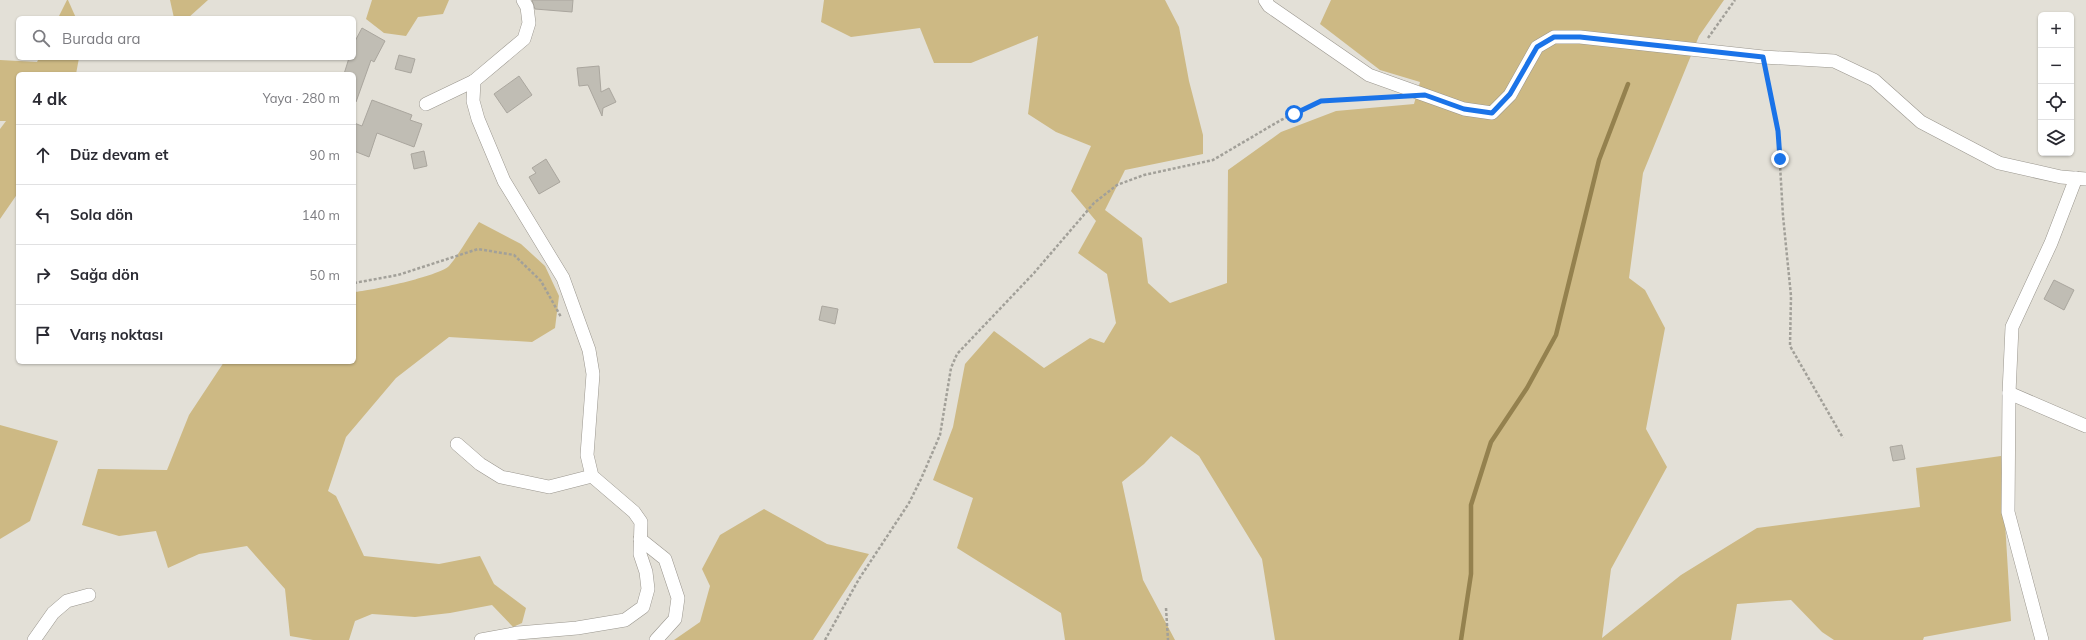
<!DOCTYPE html>
<html lang="tr">
<meta charset="utf-8">
<style>
body{margin:0;font-family:Mulish,sans-serif;background:#f7f7f7;color:#2b2b33}
.controls{position:absolute;right:12px;top:12px;display:grid;overflow:hidden;border-radius:6px;box-shadow:0 1px 3px #0004}
.controls button{width:36px;height:36px;display:grid;place-items:center;padding:0;border:0;border-bottom:1px solid #e1e1e2;background:#fff;color:#2b2b33;font:20px sans-serif}
.stop{position:absolute;width:12px;height:12px;margin:-9px;border:3px solid #1a73e8;border-radius:50%;background:#fff}
.stop.end{background:#1a73e8;border-color:#fff;box-shadow:0 1px 4px #0008}
.list{margin:0;padding:0;list-style:none}
h2{display:flex;justify-content:space-between;align-items:center;height:52px;margin:0;padding:0 16px;font-size:17px}
h2 small{font-size:13px;font-weight:400;color:#7c7c81}
.list li{display:grid;grid-template-columns:26px 1fr auto;gap:12px;align-items:center;box-sizing:border-box;height:60px;padding:0 16px;border-top:1px solid #e1e1e2}
.list b{display:block;font-size:15px;white-space:nowrap}
.list em{font-size:13px;font-style:normal;color:#7c7c81}
.icon{flex:none;width:22px;height:22px;fill:none;stroke:currentColor;stroke-width:2;stroke-linecap:round;stroke-linejoin:round}
.map{position:relative;flex:none;width:2086px;height:640px;overflow:hidden}
.search{position:absolute;background:#fff;box-shadow:0 1px 3px #0004;left:16px;top:16px;width:340px;height:44px;display:flex;align-items:center;gap:10px;box-sizing:border-box;padding:0 14px;border-radius:6px;color:#7c7c81;font-size:15px}
.panel{position:absolute;background:#fff;box-shadow:0 1px 3px #0004;left:16px;top:72px;width:340px;height:292px;border-radius:6px}
.map>svg:first-child{display:block}
</style>
<div class="map">
<svg width="2086" height="640" viewBox="0 0 2086 640">
<rect width="100%" height="100%" fill="#e3e0d7"/>
<g fill="#cdb984">
<path d="M67,0H68L76,18H58Z"/>
<path d="M170,0H208L188,18H174Z"/>
<path d="M372,0H449L443,14L418,17L406,36L384,33L366,19Z"/>
<path d="M824,0H1165L1179,27L1189,81L1203,135V154L1125,170L1105,210L1142,238L1148,283L1170,303L1227,283L1228,170L1281,132L1336,111L1414,104L1420,82L1380,70L1320,24L1331,0H1724L1699,36L1643,173L1629,278L1645,290L1665,328L1646,429L1667,467L1611,569L1602,638L1681,575L1757,528L1920,507L1916,468L2001,456L2011,621L1924,637L1923,640H1834L1822,632L1791,600L1737,604L1731,640H1275L1262,559L1199,456L1171,436L1144,464L1122,482L1143,580L1175,640H1065L1061,613L957,548L973,498L933,480L953,427L965,364L994,331L1044,368L1090,338L1104,343L1116,323L1107,274L1078,253L1096,221L1071,191L1091,146L1056,132L1028,114L1038,36L971,63H934L920,28L851,37L821,22Z"/>
<path d="M39,58H79L76,74H18V193L0,219V129L6,121H0V60L37,62Z"/>
<path d="M479,222L521,244L545,266L559,296L555,328L532,342L449,337L396,378L346,437L328,491L336,496L364,556L439,564L480,556L494,584L526,608L522,623L513,627L492,605L450,613L415,617L372,614L355,621L349,640H313L290,636L285,589L247,546L199,554L168,568L156,531L119,536L82,525L98,469L167,470L189,415L224,362H354V292C370,291 439,276 449,266C460,253 469,236 479,222Z"/>
<path d="M0,425L58,441L30,521L0,539Z"/>
<path d="M764,509L827,544L869,554L813,640H674L700,622L710,586L702,569L720,535Z"/>
</g>
<g fill="none" stroke-linecap="round" stroke-linejoin="round">
<path stroke="#94814e" stroke-width="4.5" d="M1461,640L1471,574V505L1491,442L1527,388L1556,335L1599,160L1628,84"/>
</g>
<g fill="#c0bdb4" stroke="#aaa69e">
<path d="M532,0H573L572,12L535,9Z"/>
<path d="M362,28L385,41L374,62L371,60L356,102H354V74H344L349,58H354V43Z"/>
<path d="M399,55L415,59L411,73L395,69Z"/>
<path d="M599,66L601,92L609,88L616,102L603,108L602,116L588,85L579,86L577,68Z"/>
<path d="M519,76L532,95L507,113L494,94Z"/>
<path d="M372,100L412,115L410,120L422,124L414,147L377,133L369,157L354,151V123L362,126Z"/>
<path d="M424,151L427,166L414,169L411,154Z"/>
<path d="M546,159L560,182L539,194L529,177L536,173L532,168Z"/>
<path d="M2054,280L2074,290L2064,310L2044,299Z"/>
<path d="M822,306L838,309L835,324L819,320Z"/>
<path d="M1902,445L1905,459L1893,461L1890,447Z"/>
</g>
<g fill="none" stroke-linecap="round" stroke-linejoin="round">
<g stroke="#9a968e" stroke-width="14">
<g id="minor">
<path d="M1265,0L1269,6L1369,75L1464,109L1492,113L1510,95L1537,47L1554,37H1580L1763,57L1834,61L1874,80L1921,122L1999,163L2061,177L2086,179"/>
<path d="M426,104L474,81"/>
<path d="M2009,393L2086,426"/>
<path d="M457,444L480,464L501,477L549,487L592,476"/>
<path d="M640,539L665,559L678,598L675,619L656,640"/>
<path d="M34,640L53,613L67,601L89,595"/>
<path d="M481,640L518,633L577,628L625,620L643,607L648,589L646,572L640,554L641,522L634,512L592,476L587,455L593,374L589,350L563,278L504,181L478,119L473,101L474,81L524,39L529,23L527,7L523,0"/>
<path d="M2042,640L2008,512L2009,393L2012,327L2051,243L2076,178"/>
</g>
</g>
<g stroke="#a2a099" stroke-width="2.5" stroke-dasharray="3 2" stroke-linecap="butt">
<path d="M1708,38L1735,0"/>
<path d="M1765,69L1778,131L1783,216L1791,296L1790,346L1843,438"/>
<path d="M354,283L398,275L478,249L514,255L541,281L561,317"/>
<path d="M1166,608L1168,640"/>
<path d="M825,640L859,579L909,503L921,479L940,435L951,368L957,354L1034,273L1094,203L1117,185L1144,175L1213,160L1281,120L1321,101L1387,97"/>
</g>
<use href="#minor" stroke="#fff" stroke-width="13"/>
</g>
<g fill="none" stroke-linecap="round" stroke-linejoin="round">
<path stroke="#1a73e8" stroke-width="5" d="M1294,114L1321,101L1425,95L1464,109L1492,113L1510,94L1537,47L1554,37H1580L1763,57L1778,131L1780,159"/>
</g>
</svg>
<div class="controls">
<button>+</button>
<button>−</button>
<button><svg class="icon" aria-label="locate" viewBox="0 0 24 24"><circle cx="12" cy="12" r="6"/><path d="M12 2v4M12 18v4M2 12h4M18 12h4"/></svg></button>
<button><svg class="icon" aria-label="layers" viewBox="0 0 24 24"><path d="M12 4l9 5-9 5-9-5zM3 14l9 5 9-5"/></svg></button>
</div>
<div class="stop" style="left:1294px;top:114px"></div>
<div class="stop end" style="left:1780px;top:159px"></div>
<div class="search"><svg class="icon" aria-label="search" viewBox="0 0 24 24"><circle cx="10" cy="10" r="6"/><path d="M15 15l6 6"/></svg>Burada ara</div>
<section class="panel">
<h2>4 dk<small>Yaya · 280 m</small></h2>
<ul class="list">
<li><svg class="icon" aria-label="ahead" viewBox="0 0 24 24"><path d="M12 20V5M6 11l6-6 6 6"/></svg><div><b>Düz devam et</b></div><em>90 m</em></li>
<li><svg class="icon" aria-label="left" viewBox="0 0 24 24"><path d="M17 20v-9H6M10 6l-5 5 5 5"/></svg><div><b>Sola dön</b></div><em>140 m</em></li>
<li><svg class="icon" aria-label="right" viewBox="0 0 24 24"><path d="M7 20v-9h11M14 6l5 5-5 5"/></svg><div><b>Sağa dön</b></div><em>50 m</em></li>
<li><svg class="icon" aria-label="arrive" viewBox="0 0 24 24"><path d="M6 21V4h12l-3 4 3 4H6"/></svg><div><b>Varış noktası</b></div></li>
</ul>
</section>
</div>
